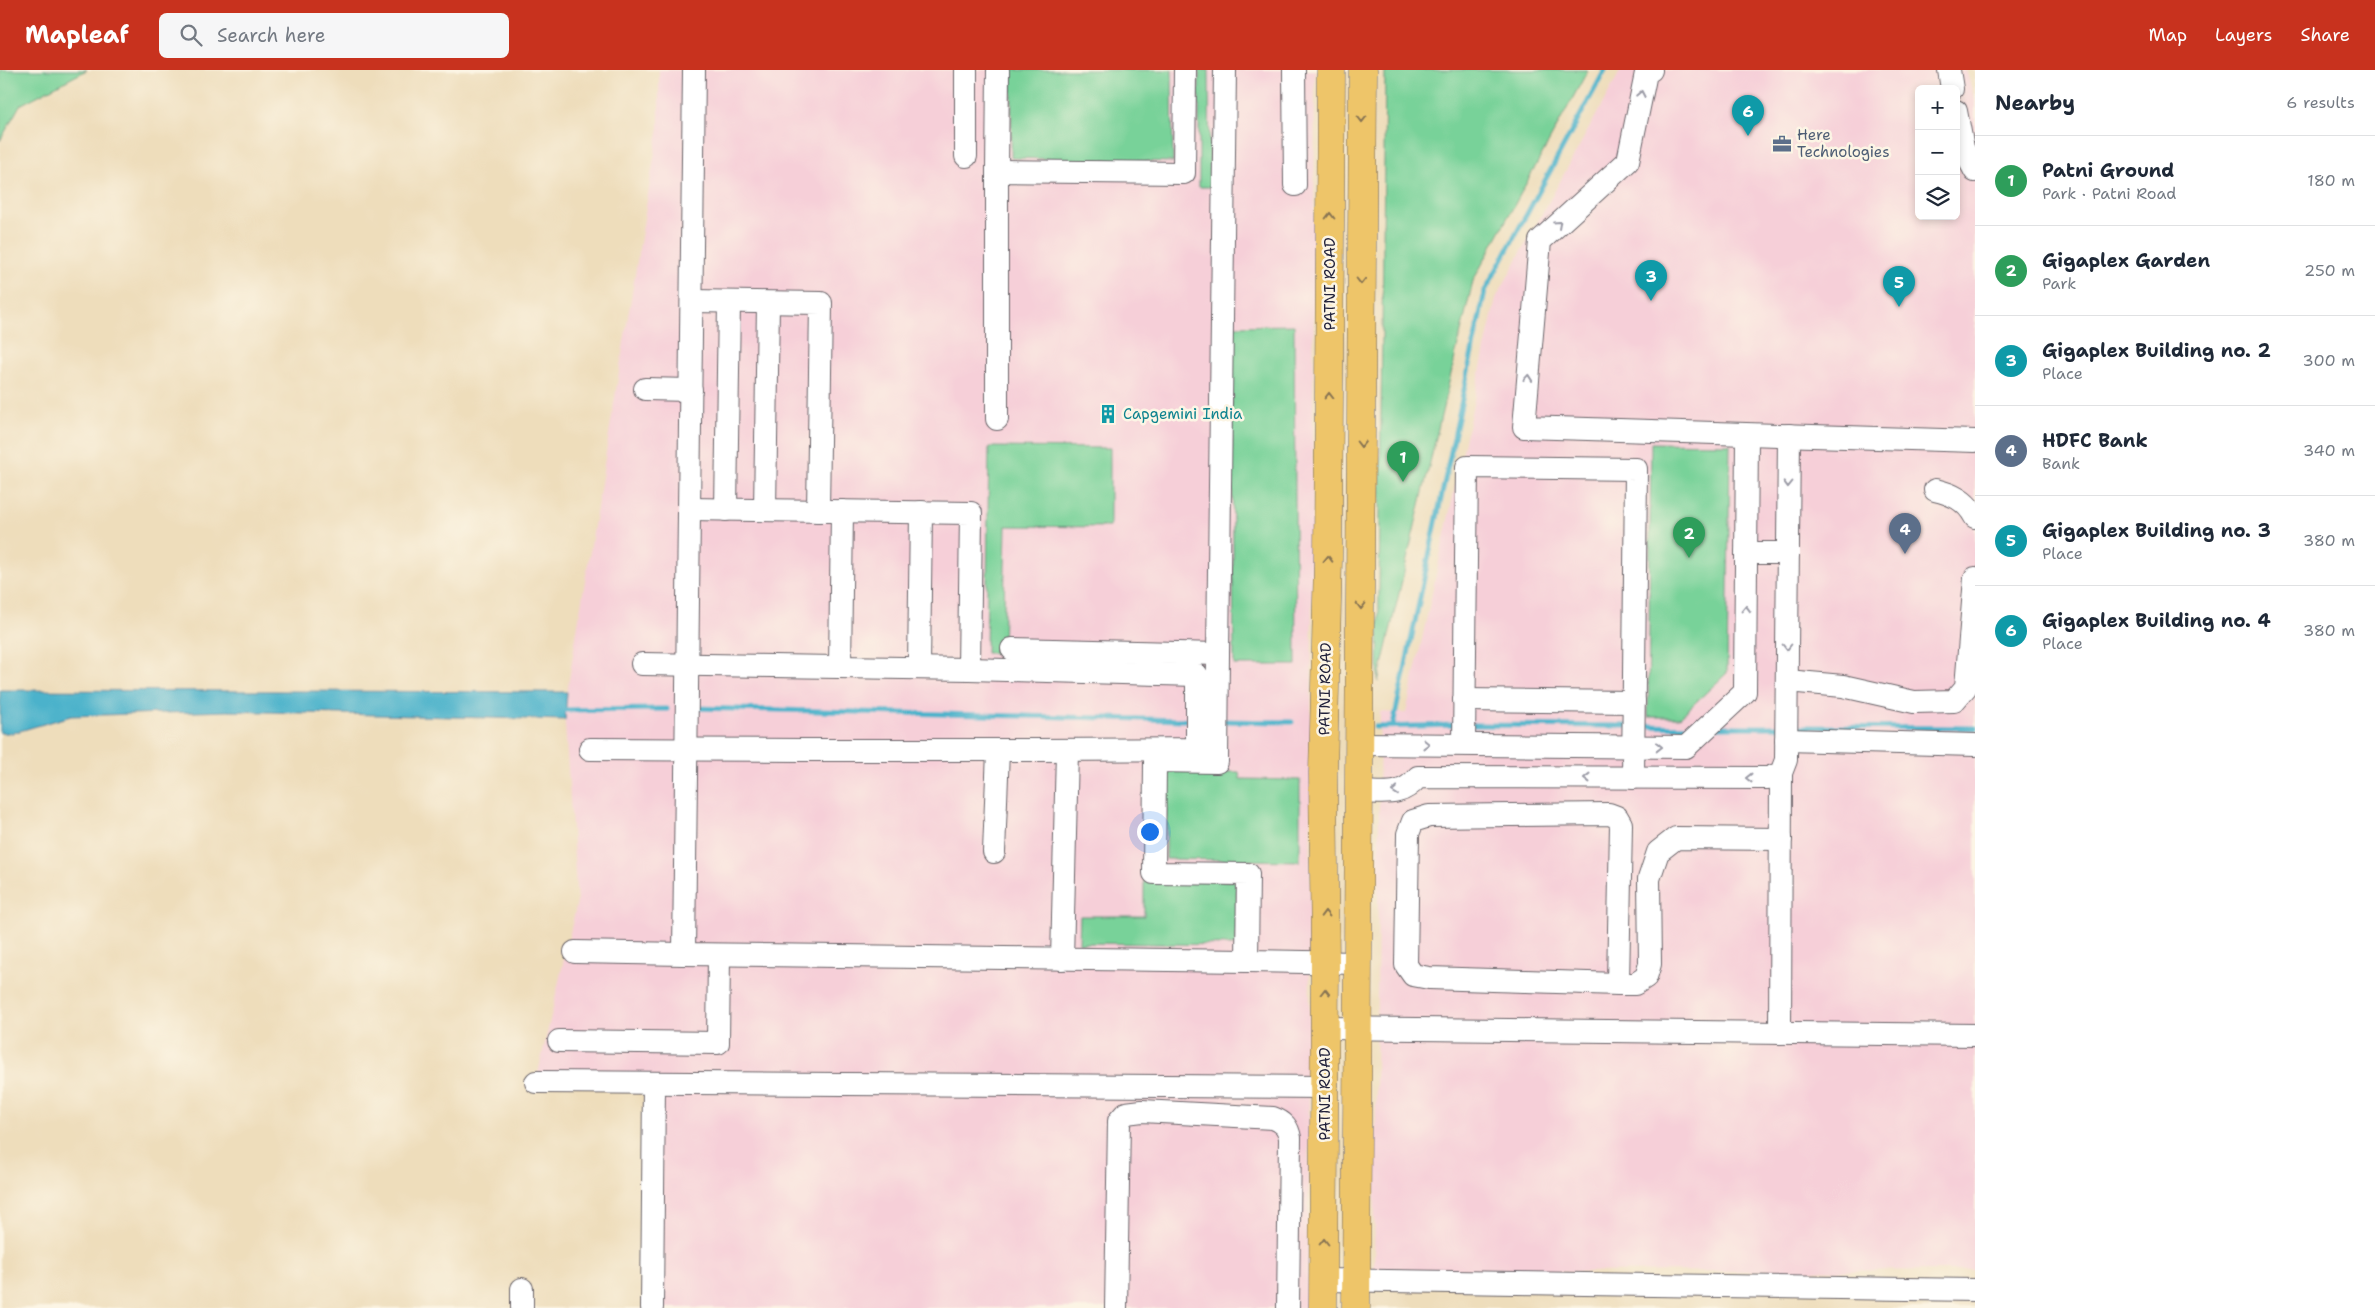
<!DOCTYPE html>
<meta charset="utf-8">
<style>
body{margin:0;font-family:"Shantell Sans",sans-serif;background:#f6f6f7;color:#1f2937}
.controls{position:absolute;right:15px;top:15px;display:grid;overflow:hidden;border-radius:8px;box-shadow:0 2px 8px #0003}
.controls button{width:45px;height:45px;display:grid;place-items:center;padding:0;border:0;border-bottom:1px solid #e0e1e3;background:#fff;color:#1f2937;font:25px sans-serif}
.you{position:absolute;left:1149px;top:761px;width:18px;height:18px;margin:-12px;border:4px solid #fff;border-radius:50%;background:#1a73e8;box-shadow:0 0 0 8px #1a73e833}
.badge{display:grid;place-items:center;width:32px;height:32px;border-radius:50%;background:#c8321e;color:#fff;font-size:16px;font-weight:700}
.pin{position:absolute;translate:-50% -41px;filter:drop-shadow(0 1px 2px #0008)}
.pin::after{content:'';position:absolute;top:26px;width:18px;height:15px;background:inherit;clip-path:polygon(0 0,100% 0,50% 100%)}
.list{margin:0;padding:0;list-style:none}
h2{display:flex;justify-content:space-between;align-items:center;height:65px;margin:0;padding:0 20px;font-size:21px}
h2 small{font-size:16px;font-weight:400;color:#747a83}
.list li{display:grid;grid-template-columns:32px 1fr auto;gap:15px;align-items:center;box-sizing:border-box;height:90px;padding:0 20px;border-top:1px solid #e0e1e3}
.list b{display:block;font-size:19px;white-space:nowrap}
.list p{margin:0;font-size:16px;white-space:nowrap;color:#747a83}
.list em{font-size:16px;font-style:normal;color:#747a83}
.icon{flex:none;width:28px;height:28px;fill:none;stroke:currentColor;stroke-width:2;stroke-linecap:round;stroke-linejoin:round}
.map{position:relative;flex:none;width:1975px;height:1238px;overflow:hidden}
header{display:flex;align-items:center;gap:30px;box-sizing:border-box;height:70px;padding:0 25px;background:#c8321e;color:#fff}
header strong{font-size:24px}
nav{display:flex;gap:28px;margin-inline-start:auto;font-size:18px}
.search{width:350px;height:45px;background:#f6f6f7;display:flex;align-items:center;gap:12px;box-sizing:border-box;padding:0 18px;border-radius:8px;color:#747a83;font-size:19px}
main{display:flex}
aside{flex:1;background:#fff}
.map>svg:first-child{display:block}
</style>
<header>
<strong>Mapleaf</strong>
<div class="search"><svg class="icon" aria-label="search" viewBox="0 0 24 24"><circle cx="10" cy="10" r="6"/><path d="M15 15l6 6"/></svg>Search here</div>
<nav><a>Map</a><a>Layers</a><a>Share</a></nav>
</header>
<main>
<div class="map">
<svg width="1975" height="1238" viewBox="0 0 1975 1238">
<rect width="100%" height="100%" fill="#fcf5e5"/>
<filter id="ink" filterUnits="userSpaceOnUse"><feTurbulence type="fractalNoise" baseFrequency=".02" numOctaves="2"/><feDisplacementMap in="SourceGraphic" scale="10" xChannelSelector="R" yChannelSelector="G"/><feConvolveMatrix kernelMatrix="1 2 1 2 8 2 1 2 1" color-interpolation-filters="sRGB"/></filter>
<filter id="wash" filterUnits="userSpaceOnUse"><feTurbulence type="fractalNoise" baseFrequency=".0096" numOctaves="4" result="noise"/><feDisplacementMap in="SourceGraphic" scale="20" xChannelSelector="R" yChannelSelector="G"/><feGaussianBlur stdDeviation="1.12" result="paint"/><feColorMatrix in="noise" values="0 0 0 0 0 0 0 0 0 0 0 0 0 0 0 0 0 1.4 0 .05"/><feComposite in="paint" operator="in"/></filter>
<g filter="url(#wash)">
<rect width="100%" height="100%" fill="#edb"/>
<g fill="#f6cfd8" fill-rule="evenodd">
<path d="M659,0H1315L1308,1238H652L654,1013L536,1012L577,832L564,640L659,57Z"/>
<path d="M1621,0H1966L1975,30V1200L1543,1202L1374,1207L1380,642L1406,643L1496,228ZM1919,19H1956V146H1919Z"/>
</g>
<g fill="#78d299" stroke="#4d7a6a">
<path d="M0,0H87L20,35L0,71Z"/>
<path d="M1012,0H1172L1173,92L1011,88Z"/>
<path d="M1199,0H1209L1210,117H1199Z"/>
<path d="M1385,0H1588L1473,211L1378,612Z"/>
<path d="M1294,255L1296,595H1234L1231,256Z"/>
<path d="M1651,373L1730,374L1727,603L1680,647H1648Z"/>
<path d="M989,377L1110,378V457L1006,456L1003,583H986Z"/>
<path d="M1167,701L1239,702L1240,709L1300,710V791L1166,789Z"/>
<path d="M1144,810L1237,811L1236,875L1079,873L1080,846H1144Z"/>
</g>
<path fill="#4cb2cb" stroke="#376a83" d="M0,620L567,622L565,650L227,641L71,646L13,663H0Z"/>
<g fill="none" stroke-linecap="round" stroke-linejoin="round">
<g stroke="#4cb2cb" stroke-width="5">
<path d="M694,638L1185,650"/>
<path d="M558,640L667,639"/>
<path d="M1222,651L1292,652"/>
<path d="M1393,655L1485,221L1605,0"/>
<path d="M1471,655L1627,656"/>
<path d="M1638,656L1697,657"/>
<path d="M1375,657L1460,655"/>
<path d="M1718,657H1782"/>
<path d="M1793,657L1975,658"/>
</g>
</g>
</g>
<g filter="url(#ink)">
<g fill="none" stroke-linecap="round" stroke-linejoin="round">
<g stroke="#696368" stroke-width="24">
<g id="minor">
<path d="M694,0L684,884L1247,891"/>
<path d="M1294,0L1295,115"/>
<path d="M1651,0L1646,3L1628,91L1540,171L1524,357L1975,371"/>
<path d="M1949,0L1952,19"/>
<path d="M1956,41L1963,78L1975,101"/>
<path d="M966,86V0"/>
<path d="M997,101L998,0"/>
<path d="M692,231L821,233L818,441"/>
<path d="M645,319L691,320"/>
<path d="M997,349V101L1184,103L1185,0"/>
<path d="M1935,420C1952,424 1966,430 1975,447"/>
<path d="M726,440L729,232"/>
<path d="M765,440L768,233"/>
<path d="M1746,483H1788"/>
<path d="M1012,579L1218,584L1225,0"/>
<path d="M1218,584L1217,692L1155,691L1154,803L1248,804L1247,891L1358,893"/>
<path d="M642,594L969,599L971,443L690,439"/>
<path d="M840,597L842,441"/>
<path d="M919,598L921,442"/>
<path d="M1787,611L1843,616L1914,632L1954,631L1966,617L1975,508"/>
<path d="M1464,630L1634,632"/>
<path d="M1786,670L1975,675"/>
<path d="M1360,674L1686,677L1745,622L1747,365"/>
<path d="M1464,674L1467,397L1636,399L1633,708"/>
<path d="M590,679C791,680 992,681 1193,679L1197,676V605L969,599"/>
<path d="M1359,722C1384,722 1401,728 1418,707L1768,708L1781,703L1786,690L1789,365"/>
<path d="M994,782L998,681"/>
<path d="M575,882L684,884"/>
<path d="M1062,889L1067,681"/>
<path d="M1618,914L1621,754L1617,747L1609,744L1429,746L1413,751L1408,764L1406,895L1413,905L1429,908L1618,914H1635L1646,907L1650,894L1649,809L1658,782L1676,768L1781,769"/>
<path d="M1325,958L1975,965"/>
<path d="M1780,963L1781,703"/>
<path d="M559,971L718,973L719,885"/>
<path d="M536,1012L1325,1017"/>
<path d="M1324,1210L1975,1220"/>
<path d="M522,1238V1219"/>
<path d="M652,1238L654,1013"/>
<path d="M1116,1238L1119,1051L1126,1043L1142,1041L1273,1048C1284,1052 1288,1057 1290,1068L1288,1238"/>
</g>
</g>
<g stroke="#696368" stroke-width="29">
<g id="major">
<path d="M1323,1238L1325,893L1323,703L1328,489L1331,0"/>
<path d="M1356,1238L1363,0"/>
</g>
</g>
<use href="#minor" stroke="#fff" stroke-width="22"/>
<use href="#major" stroke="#eec569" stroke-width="28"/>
</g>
<defs><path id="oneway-chevron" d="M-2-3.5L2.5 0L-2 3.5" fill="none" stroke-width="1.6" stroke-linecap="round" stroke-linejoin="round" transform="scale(1.25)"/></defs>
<g stroke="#9c9ca7">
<use href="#oneway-chevron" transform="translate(1641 24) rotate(-79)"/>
<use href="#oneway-chevron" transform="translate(1558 154) rotate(-42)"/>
<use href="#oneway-chevron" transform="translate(1528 308) rotate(-85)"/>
<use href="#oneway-chevron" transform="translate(1788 414) rotate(91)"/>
<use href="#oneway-chevron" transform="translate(1746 539) rotate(-89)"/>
<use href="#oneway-chevron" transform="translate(1787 577) rotate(90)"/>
<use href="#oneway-chevron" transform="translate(1426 674) rotate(1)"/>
<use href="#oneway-chevron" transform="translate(1659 677) rotate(1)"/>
<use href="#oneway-chevron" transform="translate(1587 708) rotate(-180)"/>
<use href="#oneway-chevron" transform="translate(1749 708) rotate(-180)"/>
<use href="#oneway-chevron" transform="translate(1395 721) rotate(175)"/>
</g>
<g stroke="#887452">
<use href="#oneway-chevron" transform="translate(1362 49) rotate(90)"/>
<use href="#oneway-chevron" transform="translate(1330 146) rotate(-90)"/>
<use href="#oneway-chevron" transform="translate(1361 211) rotate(90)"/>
<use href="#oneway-chevron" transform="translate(1329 326) rotate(-90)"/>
<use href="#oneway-chevron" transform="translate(1361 374) rotate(90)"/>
<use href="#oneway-chevron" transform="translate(1328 489) rotate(-89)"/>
<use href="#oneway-chevron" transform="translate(1361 536) rotate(90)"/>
<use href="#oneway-chevron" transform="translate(1325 844) rotate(-91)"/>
<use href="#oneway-chevron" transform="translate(1325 922) rotate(-90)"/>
<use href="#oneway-chevron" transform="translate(1324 1172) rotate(-90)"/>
</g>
</g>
<defs>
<g id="office-bare" transform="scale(1.5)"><path d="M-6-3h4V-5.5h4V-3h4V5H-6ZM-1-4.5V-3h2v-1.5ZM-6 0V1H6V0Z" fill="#5c6f8a" stroke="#fcf5e5" stroke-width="2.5" paint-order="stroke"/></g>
<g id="building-bare" transform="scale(1.5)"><path d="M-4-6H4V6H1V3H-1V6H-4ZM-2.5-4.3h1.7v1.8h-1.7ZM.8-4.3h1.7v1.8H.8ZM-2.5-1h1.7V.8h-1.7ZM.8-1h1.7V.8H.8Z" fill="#0f9aa8" stroke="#fcf5e5" stroke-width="2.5" paint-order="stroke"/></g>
</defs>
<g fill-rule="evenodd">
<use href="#office-bare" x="1782" y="74"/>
<use href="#building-bare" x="1108" y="344"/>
</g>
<g text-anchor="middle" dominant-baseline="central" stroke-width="5" stroke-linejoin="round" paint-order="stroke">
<g font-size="15" fill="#4e5e75" stroke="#fcf5e5" text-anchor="start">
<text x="1797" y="65">Here<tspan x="1797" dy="17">Technologies</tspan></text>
</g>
<g font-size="15" fill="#22223b" stroke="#fcf5e5">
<text transform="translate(1330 214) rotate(-90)">PATNI ROAD</text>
<text transform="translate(1325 619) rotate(-89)">PATNI ROAD</text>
<text transform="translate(1325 1024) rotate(-90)">PATNI ROAD</text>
</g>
<g font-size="15" fill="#0d838f" stroke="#fcf5e5" text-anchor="start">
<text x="1123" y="344">Capgemini India</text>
</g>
</g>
</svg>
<div class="controls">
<button>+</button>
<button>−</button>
<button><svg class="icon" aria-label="layers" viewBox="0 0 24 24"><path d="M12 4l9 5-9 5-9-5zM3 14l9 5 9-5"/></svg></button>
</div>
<div class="you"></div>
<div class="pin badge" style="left:1403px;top:412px;background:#2e9e5b">1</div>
<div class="pin badge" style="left:1689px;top:488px;background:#2e9e5b">2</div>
<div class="pin badge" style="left:1651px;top:231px;background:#0f9aa8">3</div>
<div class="pin badge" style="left:1905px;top:484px;background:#5c6f8a">4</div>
<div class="pin badge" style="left:1899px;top:237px;background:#0f9aa8">5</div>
<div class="pin badge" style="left:1748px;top:66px;background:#0f9aa8">6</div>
</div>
<aside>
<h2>Nearby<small>6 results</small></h2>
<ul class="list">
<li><span class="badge" style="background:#2e9e5b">1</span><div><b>Patni Ground</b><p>Park · Patni Road</p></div><em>180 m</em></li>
<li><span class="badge" style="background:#2e9e5b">2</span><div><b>Gigaplex Garden</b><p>Park</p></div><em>250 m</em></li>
<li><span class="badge" style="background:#0f9aa8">3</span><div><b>Gigaplex Building no. 2</b><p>Place</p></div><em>300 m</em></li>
<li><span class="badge" style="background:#5c6f8a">4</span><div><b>HDFC Bank</b><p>Bank</p></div><em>340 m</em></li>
<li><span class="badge" style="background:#0f9aa8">5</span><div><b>Gigaplex Building no. 3</b><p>Place</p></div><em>380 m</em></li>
<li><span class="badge" style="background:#0f9aa8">6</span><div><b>Gigaplex Building no. 4</b><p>Place</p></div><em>380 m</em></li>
</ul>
</aside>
</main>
